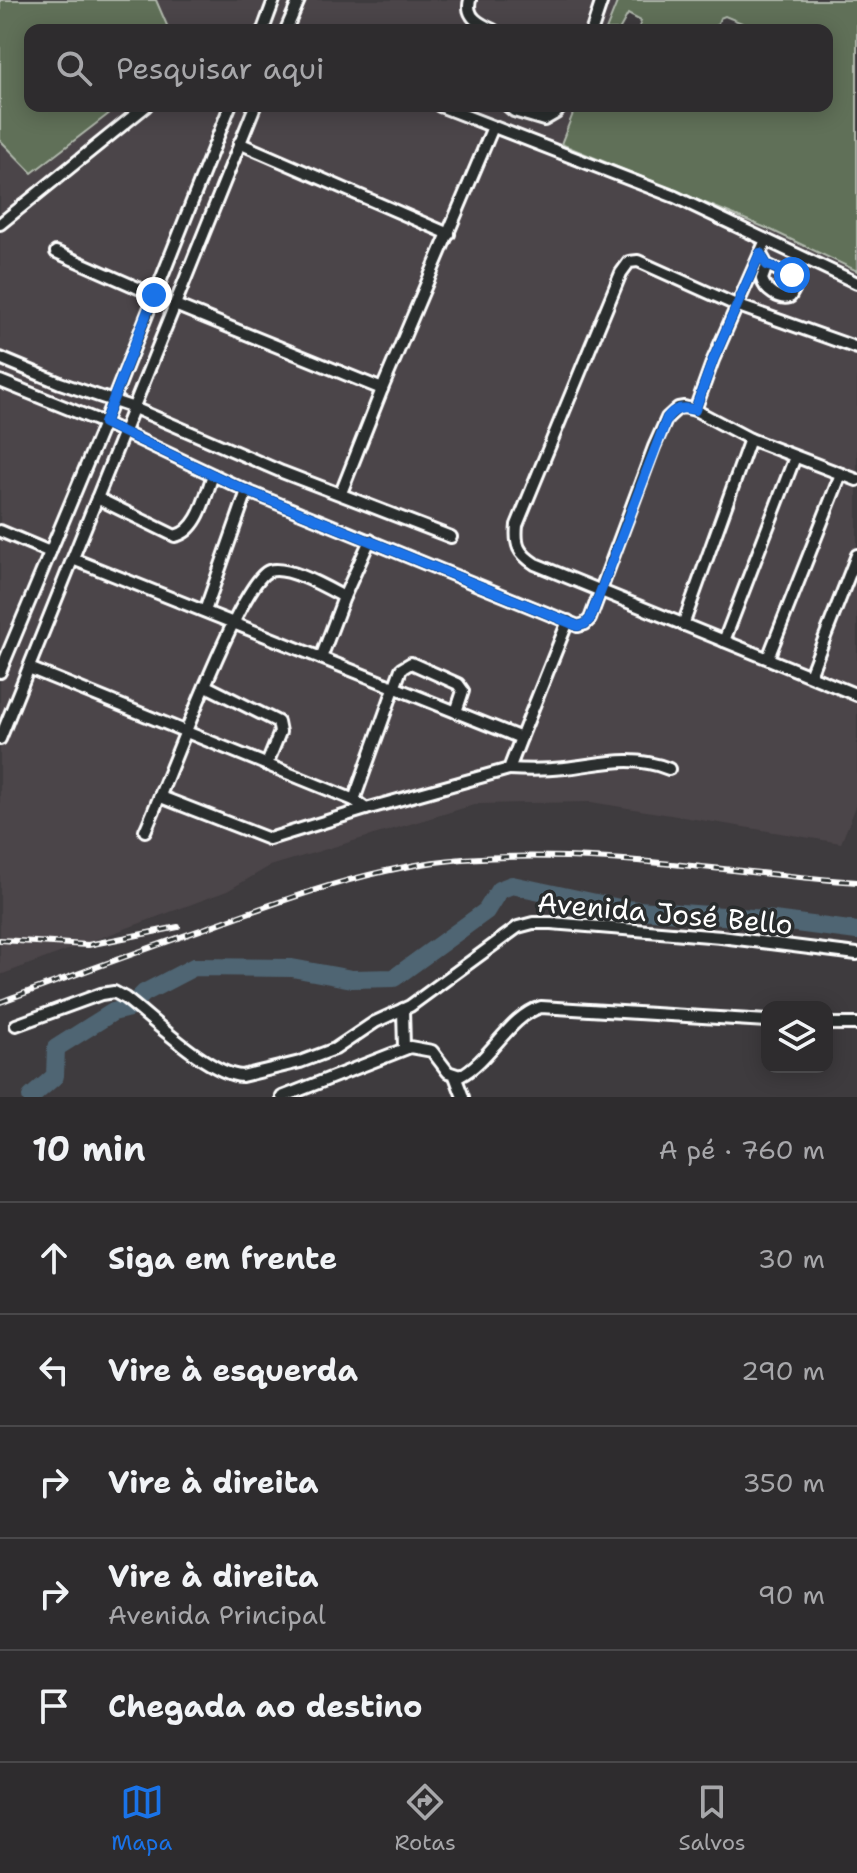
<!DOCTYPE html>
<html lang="pt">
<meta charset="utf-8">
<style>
body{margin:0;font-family:"Shantell Sans",sans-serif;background:#363436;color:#f1f3f6}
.controls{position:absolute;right:24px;bottom:24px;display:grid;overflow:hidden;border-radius:16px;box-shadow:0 4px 20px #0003}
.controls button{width:72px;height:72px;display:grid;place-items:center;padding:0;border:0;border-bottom:2px solid #49484a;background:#2e2c2e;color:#f1f3f6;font:40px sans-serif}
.stop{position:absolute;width:24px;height:24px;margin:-18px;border:6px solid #1a73e8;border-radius:50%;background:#fff}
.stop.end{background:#1a73e8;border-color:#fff;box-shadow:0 2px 8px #0008}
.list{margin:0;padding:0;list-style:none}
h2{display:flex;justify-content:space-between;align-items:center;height:104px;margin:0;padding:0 32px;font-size:34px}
h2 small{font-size:26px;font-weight:400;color:#a7a7aa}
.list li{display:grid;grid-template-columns:52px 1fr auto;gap:24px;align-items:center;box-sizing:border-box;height:112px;padding:0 32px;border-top:2px solid #49484a}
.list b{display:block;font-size:30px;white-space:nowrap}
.list p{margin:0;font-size:26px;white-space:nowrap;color:#a7a7aa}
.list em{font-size:26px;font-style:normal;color:#a7a7aa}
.icon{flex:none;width:44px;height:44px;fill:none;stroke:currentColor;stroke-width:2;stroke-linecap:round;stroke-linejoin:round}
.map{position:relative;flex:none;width:857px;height:1097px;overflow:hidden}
.search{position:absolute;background:#2e2c2e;box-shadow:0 4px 20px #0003;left:24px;right:24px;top:24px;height:88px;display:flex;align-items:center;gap:20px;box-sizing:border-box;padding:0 28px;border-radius:16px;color:#a7a7aa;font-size:30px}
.sheet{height:664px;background:#2e2c2e}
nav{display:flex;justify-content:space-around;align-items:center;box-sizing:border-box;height:112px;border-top:2px solid #49484a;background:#2e2c2e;font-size:22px;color:#a7a7aa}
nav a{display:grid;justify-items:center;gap:4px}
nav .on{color:#1a73e8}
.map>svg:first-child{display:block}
</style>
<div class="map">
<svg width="857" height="1097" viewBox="0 0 857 1097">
<rect width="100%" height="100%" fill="#3e3b3e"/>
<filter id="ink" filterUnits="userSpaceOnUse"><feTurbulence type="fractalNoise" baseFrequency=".0125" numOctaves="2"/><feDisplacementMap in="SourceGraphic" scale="16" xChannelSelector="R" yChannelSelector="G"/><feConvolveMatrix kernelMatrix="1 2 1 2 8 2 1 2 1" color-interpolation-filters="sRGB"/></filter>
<g filter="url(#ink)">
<g fill="#4c4549">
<path d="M157,0H618L606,30H169Z"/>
<path d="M119,106H576L561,144L771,230L857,271V804L841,843L591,802L477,804L270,866L227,891L0,975V140L32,172Z"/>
</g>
<g fill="#607059" stroke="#b0b8ac" stroke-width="2">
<path d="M0,0H156L169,30H30V106H119L32,173L0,140Z"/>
<path d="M618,0H857V271L771,230L561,144L576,106H827V30H759L725,16L720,18L715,30H638L641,21L628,14L619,30H606Z"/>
</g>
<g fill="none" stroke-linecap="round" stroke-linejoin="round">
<path stroke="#4f6573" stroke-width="18" d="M31,1097L55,1076L56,1048L113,1012L129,1008L144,993L194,967L292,968L352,979L394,978L486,911L499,890L512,885L624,909L766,919L857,931"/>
<g stroke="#fff" stroke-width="16">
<g id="minor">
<path d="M470,0C465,17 480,24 493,30"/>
<path d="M263,30L274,0"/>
<path d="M286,30L299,0"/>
<path d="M592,30L602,0"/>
<path d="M440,106L675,197L857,283"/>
<path d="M508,106L514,111L544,120L556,113L562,106"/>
<path d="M239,143L449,234"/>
<path d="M0,224L146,106"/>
<path d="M56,252L154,295"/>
<path d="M760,253L767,265L795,278L797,284L790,297C779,300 765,291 762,279L767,265"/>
<path d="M175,305L382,389"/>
<path d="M857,348L736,305L638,261L629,262L621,273L517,525C515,545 518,553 535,564L857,695"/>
<path d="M0,358L60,383L134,408L282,472L451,537"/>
<path d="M0,381L104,423L247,491L578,626L585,624L590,619L654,447L667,418L678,408L684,407L695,410L750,439L857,480"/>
<path d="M695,410L713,360L766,240"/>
<path d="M341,493L382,389L493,127"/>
<path d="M97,498L175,536C199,531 205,496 213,475"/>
<path d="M0,531L50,552"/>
<path d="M73,559L521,738L568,621"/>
<path d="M205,611L247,491"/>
<path d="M683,625L750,439"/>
<path d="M724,641L795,457"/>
<path d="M321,658L344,597L370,540"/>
<path d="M768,658L841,474"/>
<path d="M29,668L354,800L366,809L509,769L521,738"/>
<path d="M0,672L104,423L230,106"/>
<path d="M810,675L857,555"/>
<path d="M206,686L278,722L280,732L267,764"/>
<path d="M0,739L255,106"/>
<path d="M509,769C527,770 546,770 565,768C602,764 632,754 669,769"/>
<path d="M161,797L269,839L366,809"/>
<path d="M354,800L401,669L411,663L458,684L463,691L456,712"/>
<path d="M145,831C164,791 240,580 269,571C288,565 327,588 344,597"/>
<path d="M403,1009L404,1048"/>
<path d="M827,1024H857"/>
<path d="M16,1025L101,994L114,992L125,998C153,1019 208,1074 242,1076L300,1062L335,1049L375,1022L410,1006L518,927L533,923H551L721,937L857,954"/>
<path d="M455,1076L463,1097"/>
<path d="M282,1097L410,1047L432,1051L448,1072L460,1076C491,1060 509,1016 541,1007L767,1021"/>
</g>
</g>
<use href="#minor" stroke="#2a2d2e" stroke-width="10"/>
<g stroke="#fff" stroke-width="6">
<g id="rail">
<path d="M0,940L88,945L178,927"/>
<path d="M0,1002C69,977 137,952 206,928C288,898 375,866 463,859C595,849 726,872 857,882"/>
</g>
</g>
<use href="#rail" stroke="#2a2d2e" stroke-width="3" stroke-dasharray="9" stroke-linecap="butt"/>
</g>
</g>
<g fill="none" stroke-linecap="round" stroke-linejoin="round" filter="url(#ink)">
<path stroke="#1a73e8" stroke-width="10" d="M154,295L104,423L247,491L578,626L585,624L590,619L667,418C675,407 683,407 695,410L713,360L760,253L767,265L792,275"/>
</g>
<g text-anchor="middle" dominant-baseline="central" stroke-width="7" stroke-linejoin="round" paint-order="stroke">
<g font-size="28" fill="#fff" stroke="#2a2d2e">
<text transform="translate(665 913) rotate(5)">Avenida José Bello</text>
</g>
</g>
</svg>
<div class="controls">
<button><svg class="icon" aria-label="layers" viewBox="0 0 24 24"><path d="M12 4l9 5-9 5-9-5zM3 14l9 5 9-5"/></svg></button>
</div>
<div class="stop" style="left:792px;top:275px"></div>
<div class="stop end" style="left:154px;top:295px"></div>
<div class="search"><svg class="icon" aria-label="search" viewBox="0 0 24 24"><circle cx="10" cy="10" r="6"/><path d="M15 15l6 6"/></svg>Pesquisar aqui</div>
</div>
<section class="sheet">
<h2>10 min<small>A pé · 760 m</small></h2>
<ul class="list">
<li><svg class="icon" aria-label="ahead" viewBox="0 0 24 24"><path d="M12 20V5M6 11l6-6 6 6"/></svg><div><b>Siga em frente</b></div><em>30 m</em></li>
<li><svg class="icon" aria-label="left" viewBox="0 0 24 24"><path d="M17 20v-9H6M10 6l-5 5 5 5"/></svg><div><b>Vire à esquerda</b></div><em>290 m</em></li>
<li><svg class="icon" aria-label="right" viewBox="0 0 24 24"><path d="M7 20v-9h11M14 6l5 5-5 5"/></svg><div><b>Vire à direita</b></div><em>350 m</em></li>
<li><svg class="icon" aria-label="right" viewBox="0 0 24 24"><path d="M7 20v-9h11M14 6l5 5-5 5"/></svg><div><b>Vire à direita</b><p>Avenida Principal</p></div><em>90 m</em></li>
<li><svg class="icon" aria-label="arrive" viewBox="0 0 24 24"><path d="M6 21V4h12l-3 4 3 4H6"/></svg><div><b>Chegada ao destino</b></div></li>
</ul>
</section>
<nav>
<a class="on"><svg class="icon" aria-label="map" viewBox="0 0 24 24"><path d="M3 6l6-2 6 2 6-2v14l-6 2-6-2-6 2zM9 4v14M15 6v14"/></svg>Mapa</a>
<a><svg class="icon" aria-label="directions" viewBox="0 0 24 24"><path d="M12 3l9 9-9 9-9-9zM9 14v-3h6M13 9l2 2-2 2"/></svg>Rotas</a>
<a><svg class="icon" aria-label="saved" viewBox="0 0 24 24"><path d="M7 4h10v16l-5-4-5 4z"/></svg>Salvos</a>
</nav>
